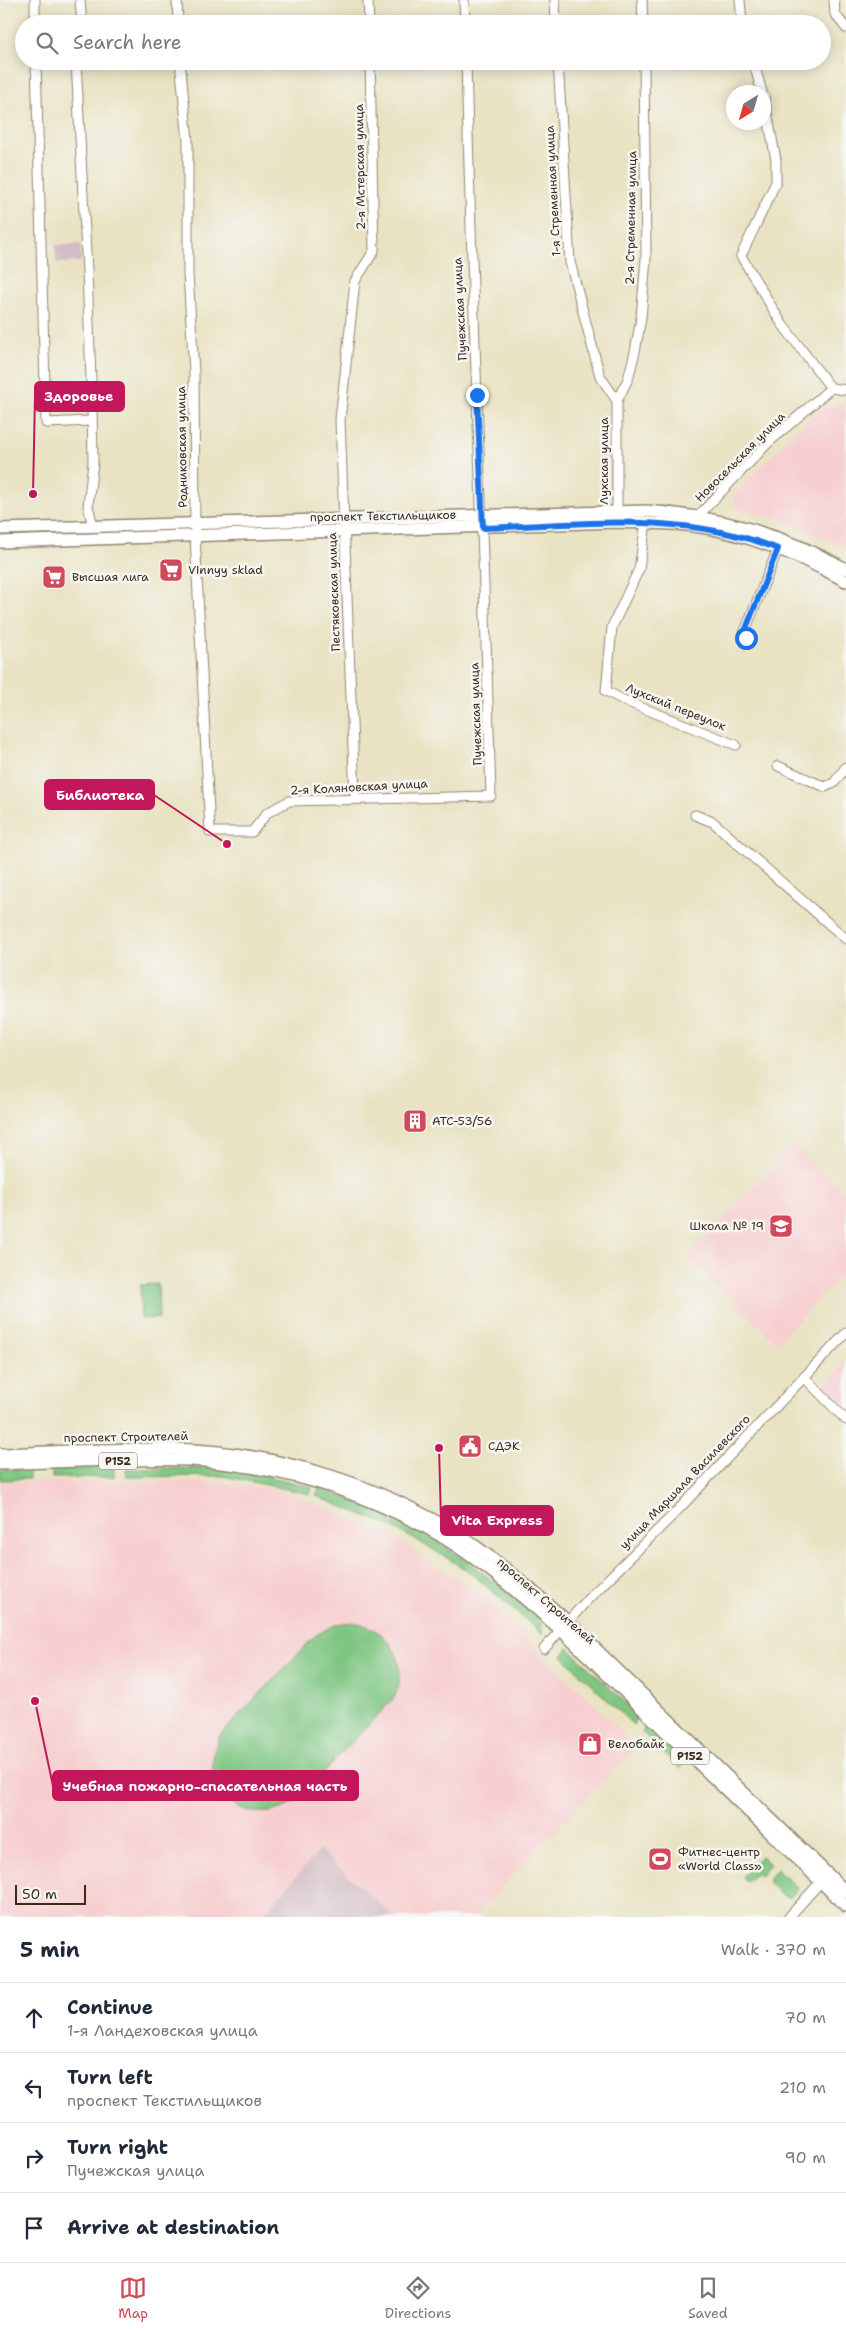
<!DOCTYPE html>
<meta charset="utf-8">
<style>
body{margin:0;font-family:"Shantell Sans",sans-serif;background:#f2f2f3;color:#1f2937}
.compass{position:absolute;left:726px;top:85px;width:45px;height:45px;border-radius:50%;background:#fff;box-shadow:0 2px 12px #0003;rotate:217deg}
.scale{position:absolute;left:15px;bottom:12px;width:71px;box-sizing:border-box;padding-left:5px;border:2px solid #3b2a1e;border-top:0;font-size:14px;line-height:18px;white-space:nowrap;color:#3b2a1e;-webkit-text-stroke:4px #f6f6f2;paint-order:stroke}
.stop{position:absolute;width:15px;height:15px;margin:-11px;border:4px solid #1a73e8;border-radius:50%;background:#fff}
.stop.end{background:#1a73e8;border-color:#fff;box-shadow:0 1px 5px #0008}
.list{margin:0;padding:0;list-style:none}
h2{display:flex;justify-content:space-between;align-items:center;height:65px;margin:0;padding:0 20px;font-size:21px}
h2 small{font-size:16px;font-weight:400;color:#747a83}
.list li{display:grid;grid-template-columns:32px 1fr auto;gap:15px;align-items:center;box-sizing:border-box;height:70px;padding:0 20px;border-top:1px solid #e0e1e3}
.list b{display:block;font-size:19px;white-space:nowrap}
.list p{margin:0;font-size:16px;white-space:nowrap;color:#747a83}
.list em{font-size:16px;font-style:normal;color:#747a83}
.icon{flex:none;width:28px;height:28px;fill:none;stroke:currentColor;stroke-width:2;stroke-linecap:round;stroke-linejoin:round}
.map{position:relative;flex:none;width:846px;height:1917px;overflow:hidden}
.search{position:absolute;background:#fff;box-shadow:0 2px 12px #0003;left:15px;right:15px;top:15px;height:55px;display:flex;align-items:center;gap:12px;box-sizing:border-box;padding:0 18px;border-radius:28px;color:#747a83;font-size:19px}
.sheet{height:345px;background:#fff}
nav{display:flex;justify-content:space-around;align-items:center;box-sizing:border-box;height:70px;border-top:1px solid #e0e1e3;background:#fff;font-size:14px;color:#747a83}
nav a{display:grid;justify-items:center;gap:2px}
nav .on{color:#d1495b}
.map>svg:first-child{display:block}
</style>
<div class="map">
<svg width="846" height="1917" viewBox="0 0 846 1917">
<rect width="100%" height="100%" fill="#f6f6f2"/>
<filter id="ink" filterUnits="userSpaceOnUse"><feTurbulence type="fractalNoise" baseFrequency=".02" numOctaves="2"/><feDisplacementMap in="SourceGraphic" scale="10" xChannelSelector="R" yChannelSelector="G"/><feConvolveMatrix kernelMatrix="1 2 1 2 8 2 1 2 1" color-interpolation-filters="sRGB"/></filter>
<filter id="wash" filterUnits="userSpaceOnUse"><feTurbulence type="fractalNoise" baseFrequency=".0096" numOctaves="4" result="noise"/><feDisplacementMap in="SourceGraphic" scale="20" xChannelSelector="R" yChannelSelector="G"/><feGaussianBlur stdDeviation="1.12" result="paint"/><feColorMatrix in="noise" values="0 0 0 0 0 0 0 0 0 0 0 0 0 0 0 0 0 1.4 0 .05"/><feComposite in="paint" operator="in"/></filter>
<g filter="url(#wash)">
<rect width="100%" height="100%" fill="#e9e3c3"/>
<g fill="#f7cfd0">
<path d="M846,401V548L794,524L739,508L735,505L733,498L735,493L817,409Z"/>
<path d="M794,1145L846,1194V1270L777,1343L687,1258Z"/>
<path d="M846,1363V1411L822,1389Z"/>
<path d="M165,1481L224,1483L283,1490L390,1535L484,1597L619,1729L634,1750L473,1917H394L319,1850L261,1917L251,1911L246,1917H0V1482Z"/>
</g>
<g fill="#d2bdc5">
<path d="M81,244V262L56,263L55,245Z"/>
<path d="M319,1850L325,1855L394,1917H261Z"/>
</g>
<g fill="#7ec682" stroke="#5c7850">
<path d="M158,1284L159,1318L141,1319L140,1285Z"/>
<path d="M114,1468V1477L52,1478V1469Z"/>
<path d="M219,1468L251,1472L312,1487L310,1494L223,1476L127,1477L126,1469Z"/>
<path d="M29,1469V1479L0,1480V1470Z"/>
<path d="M319,1488C407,1520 466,1554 536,1617L541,1622L542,1634L470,1572L432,1549L388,1525L316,1496Z"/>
<path d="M352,1622C390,1628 411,1663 394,1698L295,1802C245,1834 192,1787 221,1734L316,1635L337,1624Z"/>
<path d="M568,1648L634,1711L636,1718L633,1725L562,1656Z"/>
<path d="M648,1725L686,1762L680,1769L642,1732Z"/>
<path d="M761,1856L770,1864L760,1876L755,1873L747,1882L742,1877Z"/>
<path d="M777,1869L798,1889L789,1898L782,1896L769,1883V1878Z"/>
</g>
</g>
<g filter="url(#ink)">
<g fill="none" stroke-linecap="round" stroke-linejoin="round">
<g stroke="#928670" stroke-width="11">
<g id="minor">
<path d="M35,0V24"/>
<path d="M80,0L82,24"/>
<path d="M177,0L178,24"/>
<path d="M368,0L369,24"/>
<path d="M464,0L465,24"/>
<path d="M555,0L556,24"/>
<path d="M642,0L643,24"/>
<path d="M740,0L742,24"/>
<path d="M834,0L835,14L846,28"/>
<path d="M36,61L46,423L91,421"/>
<path d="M76,61L87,271L92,406L93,463L88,506L93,526"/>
<path d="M180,61L188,141V274L194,372L195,535L210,832H252L267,813L289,801L491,796C484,551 472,306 466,61"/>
<path d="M558,61L570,262L600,376L617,401"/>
<path d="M753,61L762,92"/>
<path d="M831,388L846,390"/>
<path d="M617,517V401L628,379L635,352L641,318L646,259L644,61"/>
<path d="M697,522L698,516L769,442L831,388L782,324L741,256L776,182V160L764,96"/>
<path d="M646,523L639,569L612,627L606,691L625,701L736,745"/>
<path d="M746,638L745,631L778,549"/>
<path d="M778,766L825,787L834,783L846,767"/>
<path d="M355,798L340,420L355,281L374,251L370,61"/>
<path d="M695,815L713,822L846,939"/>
<path d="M804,1377L846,1420"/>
<path d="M544,1649L588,1599L676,1512L846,1333"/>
<path d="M789,1917L824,1878"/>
</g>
</g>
<g stroke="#928670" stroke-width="14">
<g id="major">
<path d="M0,529L646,511C718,516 783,534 846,569"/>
<path d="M0,542L617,522C643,523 669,523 694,526C748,533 799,555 846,581"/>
<path d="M0,1454C57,1452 114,1448 171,1449C273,1451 382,1484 468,1541C503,1565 536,1594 568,1622L846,1892"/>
<path d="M0,1464C40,1462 81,1461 121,1460C152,1460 182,1458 212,1462C286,1469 360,1492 425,1527C475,1554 518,1593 561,1630L846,1906"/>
</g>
</g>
<use href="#minor" stroke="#fff" stroke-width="9"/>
<use href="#major" stroke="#fff" stroke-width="11"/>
</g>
</g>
<g fill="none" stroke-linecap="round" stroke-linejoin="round" filter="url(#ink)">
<path stroke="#1a73e8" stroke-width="6" d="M477,395L483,528C582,524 683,511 778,549L745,631L746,638"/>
</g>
<defs>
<g id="supermarket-square" transform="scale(1.25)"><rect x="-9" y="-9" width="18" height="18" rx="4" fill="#d1495b" stroke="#f6f6f2"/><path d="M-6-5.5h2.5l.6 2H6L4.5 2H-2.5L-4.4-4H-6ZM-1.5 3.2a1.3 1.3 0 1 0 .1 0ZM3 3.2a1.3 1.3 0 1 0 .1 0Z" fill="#fff"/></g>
<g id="building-square" transform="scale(1.25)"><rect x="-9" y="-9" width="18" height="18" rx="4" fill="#d1495b" stroke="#f6f6f2"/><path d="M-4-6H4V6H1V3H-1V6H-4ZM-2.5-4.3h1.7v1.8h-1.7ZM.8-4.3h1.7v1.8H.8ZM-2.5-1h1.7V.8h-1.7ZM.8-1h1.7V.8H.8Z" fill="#fff"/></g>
<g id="school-square" transform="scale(1.25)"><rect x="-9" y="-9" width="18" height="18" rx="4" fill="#d1495b" stroke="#f6f6f2"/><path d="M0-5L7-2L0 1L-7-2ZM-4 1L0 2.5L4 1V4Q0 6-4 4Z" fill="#fff"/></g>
<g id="civic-square" transform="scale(1.25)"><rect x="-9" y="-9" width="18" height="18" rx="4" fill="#d1495b" stroke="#f6f6f2"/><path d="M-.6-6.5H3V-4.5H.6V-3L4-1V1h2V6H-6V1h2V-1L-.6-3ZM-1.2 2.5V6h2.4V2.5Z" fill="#fff"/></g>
<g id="shop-square" transform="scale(1.25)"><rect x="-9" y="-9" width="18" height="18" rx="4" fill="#d1495b" stroke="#f6f6f2"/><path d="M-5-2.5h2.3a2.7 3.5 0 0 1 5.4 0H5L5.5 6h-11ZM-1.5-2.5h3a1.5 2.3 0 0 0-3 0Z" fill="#fff"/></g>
<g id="stadium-square" transform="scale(1.25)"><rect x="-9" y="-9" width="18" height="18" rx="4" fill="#d1495b" stroke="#f6f6f2"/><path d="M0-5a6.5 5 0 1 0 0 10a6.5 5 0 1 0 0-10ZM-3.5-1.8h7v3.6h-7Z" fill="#fff"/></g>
</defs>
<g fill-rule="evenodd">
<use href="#supermarket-square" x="171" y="570"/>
<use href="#supermarket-square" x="54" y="577"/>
<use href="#building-square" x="415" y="1121"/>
<use href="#school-square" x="781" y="1226"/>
<use href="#civic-square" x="470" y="1446"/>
<use href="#shop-square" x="590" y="1744"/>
<use href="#stadium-square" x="660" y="1859"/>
</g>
<g text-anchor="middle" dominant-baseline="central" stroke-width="5" stroke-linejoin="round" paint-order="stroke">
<g fill="#f6f6f2" stroke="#73675e" stroke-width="1">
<rect x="99" y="1452.5" width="38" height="17" rx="4"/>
<rect x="671" y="1747.5" width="38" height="17" rx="4"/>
</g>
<g font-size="11" font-weight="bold" fill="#3b2a1e">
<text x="118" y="1461">Р152</text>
<text x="690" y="1756">Р152</text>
</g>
<g font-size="12" fill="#3b2a1e" stroke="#f6f6f2">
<text transform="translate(360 167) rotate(-91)">2-я Мстерская улица</text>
<text transform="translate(553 191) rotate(-93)">1-я Стременная улица</text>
<text transform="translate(631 218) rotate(-89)">2-я Стременная улица</text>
<text transform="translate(460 309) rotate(-93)">Пучежская улица</text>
<text transform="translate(182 447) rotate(-91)">Родниковская улица</text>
<text transform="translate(740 457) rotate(-45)">Новосельская улица</text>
<text transform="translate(604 461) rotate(-90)">Лухская улица</text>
<text transform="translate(383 516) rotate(-1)">проспект Текстильщиков</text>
<text transform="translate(334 592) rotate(-92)">Пестяковская улица</text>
<text transform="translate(676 707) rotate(22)">Лухский переулок</text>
<text transform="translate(476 714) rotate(-92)">Пучежская улица</text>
<text transform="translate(359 787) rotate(-3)">2-я Коляновская улица</text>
<text transform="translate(126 1437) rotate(-1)">проспект Строителей</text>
<text transform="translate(685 1482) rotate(-46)">улица Маршала Василевского</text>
<text transform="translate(546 1601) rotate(41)">проспект Строителей</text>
</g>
<g font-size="12" fill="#3b2a1e" stroke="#f6f6f2" text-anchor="start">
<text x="188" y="570">Vinnyy sklad</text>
<text x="72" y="577">Высшая лига</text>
<text x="432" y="1121">АТС-53/56</text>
<text x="764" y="1226" text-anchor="end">Школа № 19</text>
<text x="488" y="1446">СДЭК</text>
<text x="608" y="1744">Велобайк</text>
<text x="678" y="1852">Фитнес-центр<tspan x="678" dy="14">«World Class»</tspan></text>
</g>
</g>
<path fill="none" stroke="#c2185b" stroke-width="2" d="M33 494L35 396M227 844L154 795M439 1448L441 1520M35 1701L53 1786"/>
<g fill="#c2185b" stroke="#f6f6f2" stroke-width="2">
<circle cx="33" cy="494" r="5"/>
<circle cx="227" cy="844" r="5"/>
<circle cx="439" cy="1448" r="5"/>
<circle cx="35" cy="1701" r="5"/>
</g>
<g fill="#c2185b" stroke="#c2185b" stroke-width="2">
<rect x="35" y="382" width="89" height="29" rx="5"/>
<rect x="45" y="780" width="109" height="29" rx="5"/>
<rect x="441" y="1506" width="112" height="29" rx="5"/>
<rect x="53" y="1771" width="305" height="29" rx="5"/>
</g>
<g font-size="14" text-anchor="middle" font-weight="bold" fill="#fff">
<text x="79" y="401">Здоровье</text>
<text x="100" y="800">Библиотека</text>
<text x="497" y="1525">Vita Express</text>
<text x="205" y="1791">Учебная пожарно-спасательная часть</text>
</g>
</svg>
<svg class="compass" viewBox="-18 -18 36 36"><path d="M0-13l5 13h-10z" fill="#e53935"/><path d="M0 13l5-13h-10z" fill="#747a83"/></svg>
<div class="scale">50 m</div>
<div class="stop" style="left:746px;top:638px"></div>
<div class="stop end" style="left:477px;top:395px"></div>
<div class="search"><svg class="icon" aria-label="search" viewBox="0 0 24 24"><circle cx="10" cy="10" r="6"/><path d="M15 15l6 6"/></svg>Search here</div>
</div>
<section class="sheet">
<h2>5 min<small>Walk · 370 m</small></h2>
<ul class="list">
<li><svg class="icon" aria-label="ahead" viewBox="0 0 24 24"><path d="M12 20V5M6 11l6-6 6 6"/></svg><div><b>Continue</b><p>1-я Ландеховская улица</p></div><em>70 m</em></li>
<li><svg class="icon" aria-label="left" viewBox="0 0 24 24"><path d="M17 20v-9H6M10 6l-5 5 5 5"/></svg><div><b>Turn left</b><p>проспект Текстильщиков</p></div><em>210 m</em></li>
<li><svg class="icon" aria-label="right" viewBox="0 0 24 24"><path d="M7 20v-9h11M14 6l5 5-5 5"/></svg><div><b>Turn right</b><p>Пучежская улица</p></div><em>90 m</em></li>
<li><svg class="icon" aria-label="arrive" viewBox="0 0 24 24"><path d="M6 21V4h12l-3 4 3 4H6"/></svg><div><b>Arrive at destination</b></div></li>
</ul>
</section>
<nav>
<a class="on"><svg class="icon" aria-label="map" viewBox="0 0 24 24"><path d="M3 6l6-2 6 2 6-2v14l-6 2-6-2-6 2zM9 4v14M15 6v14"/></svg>Map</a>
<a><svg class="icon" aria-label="directions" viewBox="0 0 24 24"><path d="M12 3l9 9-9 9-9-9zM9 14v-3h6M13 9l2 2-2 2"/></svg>Directions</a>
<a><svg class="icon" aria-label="saved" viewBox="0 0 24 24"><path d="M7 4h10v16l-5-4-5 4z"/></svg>Saved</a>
</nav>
